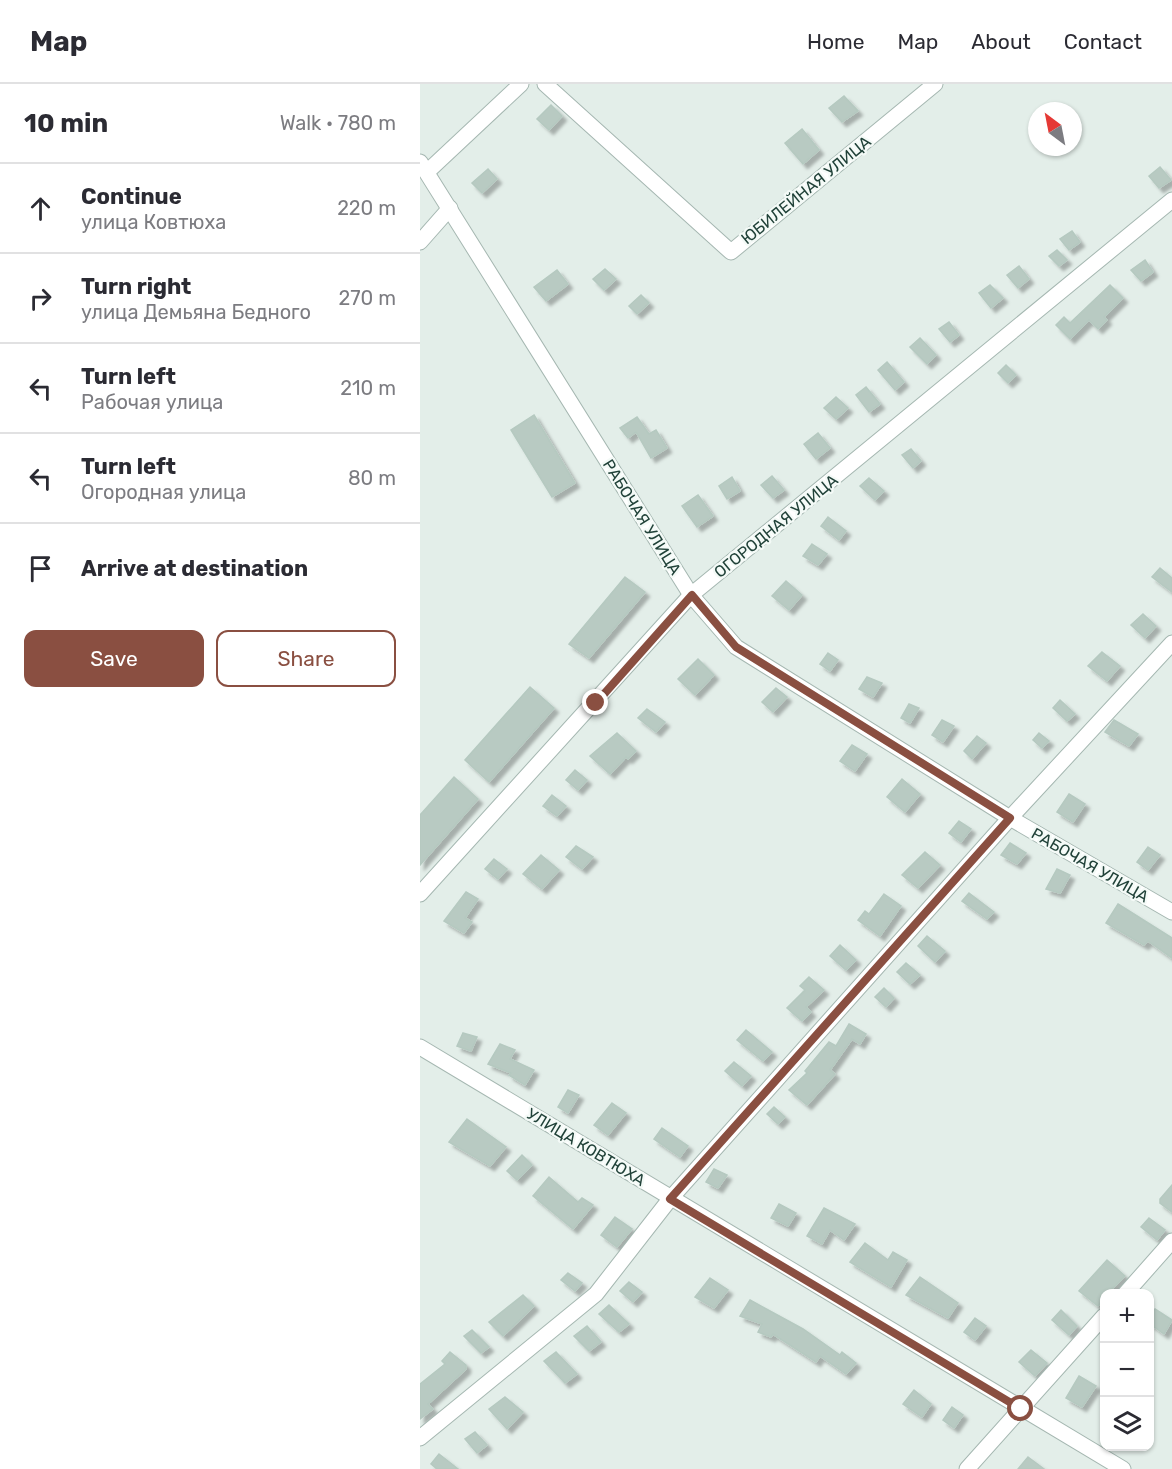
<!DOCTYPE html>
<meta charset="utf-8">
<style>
body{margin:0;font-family:Rubik,sans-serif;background:#f7f7f7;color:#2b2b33}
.controls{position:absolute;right:18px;bottom:18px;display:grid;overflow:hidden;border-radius:12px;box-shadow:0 2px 4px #0004}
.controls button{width:54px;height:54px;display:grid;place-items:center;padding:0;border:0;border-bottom:2px solid #e1e1e2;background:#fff;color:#2b2b33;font:30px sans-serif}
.compass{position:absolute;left:608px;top:18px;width:54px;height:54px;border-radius:50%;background:#fff;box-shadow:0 2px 4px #0004;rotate:328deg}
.stop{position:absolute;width:18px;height:18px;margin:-14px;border:4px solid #8a4f41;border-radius:50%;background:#fff}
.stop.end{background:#8a4f41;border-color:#fff;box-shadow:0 2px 6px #0008}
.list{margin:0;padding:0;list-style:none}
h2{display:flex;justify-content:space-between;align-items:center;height:78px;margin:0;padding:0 24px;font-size:26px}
h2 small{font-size:20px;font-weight:400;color:#7c7c81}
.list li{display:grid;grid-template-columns:39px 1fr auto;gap:18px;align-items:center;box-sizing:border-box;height:90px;padding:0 24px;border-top:2px solid #e1e1e2}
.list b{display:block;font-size:22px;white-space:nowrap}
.list p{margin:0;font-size:20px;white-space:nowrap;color:#7c7c81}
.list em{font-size:20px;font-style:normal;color:#7c7c81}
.actions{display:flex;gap:12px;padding:18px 24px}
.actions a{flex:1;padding:14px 0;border:2px solid #8a4f41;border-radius:12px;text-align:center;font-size:21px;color:#8a4f41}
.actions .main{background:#8a4f41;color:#fff}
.icon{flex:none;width:33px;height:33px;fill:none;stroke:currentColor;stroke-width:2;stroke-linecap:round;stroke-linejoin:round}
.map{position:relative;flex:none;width:752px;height:1385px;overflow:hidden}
header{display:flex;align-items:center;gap:36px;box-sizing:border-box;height:84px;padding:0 30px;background:#fff;border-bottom:2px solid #e1e1e2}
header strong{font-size:28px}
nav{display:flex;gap:33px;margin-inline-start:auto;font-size:21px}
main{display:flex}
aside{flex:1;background:#fff}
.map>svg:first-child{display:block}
</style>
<header>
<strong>Map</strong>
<nav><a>Home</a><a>Map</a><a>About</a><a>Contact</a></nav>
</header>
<main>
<aside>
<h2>10 min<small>Walk · 780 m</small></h2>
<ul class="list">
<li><svg class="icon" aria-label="ahead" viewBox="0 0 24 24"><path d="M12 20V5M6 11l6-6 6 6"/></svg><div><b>Continue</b><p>улица Ковтюха</p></div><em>220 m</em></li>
<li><svg class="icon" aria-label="right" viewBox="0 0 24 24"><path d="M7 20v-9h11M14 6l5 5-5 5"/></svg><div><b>Turn right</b><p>улица Демьяна Бедного</p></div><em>270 m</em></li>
<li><svg class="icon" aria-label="left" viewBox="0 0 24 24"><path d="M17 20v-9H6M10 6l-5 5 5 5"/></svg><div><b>Turn left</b><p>Рабочая улица</p></div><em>210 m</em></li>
<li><svg class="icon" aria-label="left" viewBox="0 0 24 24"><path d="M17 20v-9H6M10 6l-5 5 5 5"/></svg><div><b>Turn left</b><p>Огородная улица</p></div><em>80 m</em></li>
<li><svg class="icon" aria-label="arrive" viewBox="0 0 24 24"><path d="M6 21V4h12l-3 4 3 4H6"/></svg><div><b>Arrive at destination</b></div></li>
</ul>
<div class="actions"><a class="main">Save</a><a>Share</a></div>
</aside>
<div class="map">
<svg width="752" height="1385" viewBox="0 0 752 1385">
<defs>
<filter id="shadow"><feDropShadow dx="4.5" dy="4.5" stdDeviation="1.5" flood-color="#0004"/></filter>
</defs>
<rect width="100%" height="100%" fill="#e3eee9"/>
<g fill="#b8cac2" stroke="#b5c9c0" stroke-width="1.5" filter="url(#shadow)">
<path d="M424,12L438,27L422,38L409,24Z"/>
<path d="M131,21L142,32L129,46L117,35Z"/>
<path d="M382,45L399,66L383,80L365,59Z"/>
<path d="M740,83L751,96L739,104L729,92Z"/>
<path d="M68,85L77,95L62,109L52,99Z"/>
<path d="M652,147L660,158L649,166L640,155Z"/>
<path d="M637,166L647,176L639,182L629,172Z"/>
<path d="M725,176L733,188L721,197L711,186Z"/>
<path d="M599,182L609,195L598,204L587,191Z"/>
<path d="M185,185L196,195L184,206L173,195Z"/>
<path d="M137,186L148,200L126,217L114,203Z"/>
<path d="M570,201L583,214L571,224L559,209Z"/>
<path d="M690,201L703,214L684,233L687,236L678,245L669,236L650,255L636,241L644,233L650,239Z"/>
<path d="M221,211L229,219L217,230L209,222Z"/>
<path d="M529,238L539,251L530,258L519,245Z"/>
<path d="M500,254L516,271L507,280L490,263Z"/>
<path d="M467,278L484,298L475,306L458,286Z"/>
<path d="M586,281L596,291L588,299L578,289Z"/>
<path d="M446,303L460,320L449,328L436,311Z"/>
<path d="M416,313L428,324L416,335L404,324Z"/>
<path d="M114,331L155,399L132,413L91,346Z"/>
<path d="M217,333L229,350L236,346L247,364L231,374L216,348L208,354L200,344Z"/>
<path d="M398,349L410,364L396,375L384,360Z"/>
<path d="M491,365L501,377L493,384L482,371Z"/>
<path d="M352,392L364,406L353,414L341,401Z"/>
<path d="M312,393L320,407L307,415L299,402Z"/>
<path d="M449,394L464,407L455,416L440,402Z"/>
<path d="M278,411L293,432L277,443L262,422Z"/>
<path d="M408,433L426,447L419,456L401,442Z"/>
<path d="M392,460L407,470L398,481L383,472Z"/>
<path d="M740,484L752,494V508L732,493Z"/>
<path d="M205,493L225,508L169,574L149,560Z"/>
<path d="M366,497L382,511L369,526L352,512Z"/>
<path d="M723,530L736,542L725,554L711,541Z"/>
<path d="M682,568L700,582L687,597L668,582Z"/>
<path d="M408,569L418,576L410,587L400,580Z"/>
<path d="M278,575L294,591L275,611L258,595Z"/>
<path d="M447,593L462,599L453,613L439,605Z"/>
<path d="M110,603L134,624L69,698L45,676Z"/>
<path d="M356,604L367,613L353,628L342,618Z"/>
<path d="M640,616L655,630L647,637L633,624Z"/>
<path d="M489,620L499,624L490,639L481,634Z"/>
<path d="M227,625L245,638L236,648L218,634Z"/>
<path d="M522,636L534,642L523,658L512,651Z"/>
<path d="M694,636L718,650L709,662L685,648Z"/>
<path d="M197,649L216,667L208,675L206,673L190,690L170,672Z"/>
<path d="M619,649L629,657L622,664L613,656Z"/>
<path d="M557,652L566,659L552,675L544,667Z"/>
<path d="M432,661L447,670L435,687L420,677Z"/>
<path d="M155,686L167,696L158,706L146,696Z"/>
<path d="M34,693L58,715L0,781V731Z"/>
<path d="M482,695L500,710L485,728L467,713Z"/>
<path d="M649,710L665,720L653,738L637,728Z"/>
<path d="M132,711L146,722L137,732L123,722Z"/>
<path d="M539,737L551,745L541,758L529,749Z"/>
<path d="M590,759L606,769L597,780L581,771Z"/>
<path d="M156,762L173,773L162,785L146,773Z"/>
<path d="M728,763L740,771L728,786L717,778Z"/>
<path d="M505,768L520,781L498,804L482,791Z"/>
<path d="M121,771L139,786L122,805L103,790Z"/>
<path d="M74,775L87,785L78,795L65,785Z"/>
<path d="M637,785L650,791L640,809L626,805Z"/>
<path d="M46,808L58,815L45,834L52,838L44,849L24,837Z"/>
<path d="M549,809L574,828L567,835L542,817Z"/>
<path d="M464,810L481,822L460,852L438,836L445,827L449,830Z"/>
<path d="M698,820L752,854V874L728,857L724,861L686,839Z"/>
<path d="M507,852L525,867L515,878L498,862Z"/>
<path d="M420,861L436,876L426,886L410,872Z"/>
<path d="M486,879L500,891L490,900L477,888Z"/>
<path d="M389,893L404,906L386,923L391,928L382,937L367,924L385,906L380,902Z"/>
<path d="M464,904L474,914L466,923L455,913Z"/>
<path d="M429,940L446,950L440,960L432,955L410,986L415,990L387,1021L369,1006L387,989L385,987L409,958L416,962Z"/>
<path d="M326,946L352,968L343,977L317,956Z"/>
<path d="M43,949L57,953L51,967L37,962Z"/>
<path d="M80,960L95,966L90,975L114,986L105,1001L89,991L91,989L68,980Z"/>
<path d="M314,978L331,992L322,1002L305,987Z"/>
<path d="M148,1006L159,1011L148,1029L138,1023Z"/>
<path d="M192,1019L206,1029L188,1051L174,1041Z"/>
<path d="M354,1023L365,1033L358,1040L347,1030Z"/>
<path d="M47,1035L86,1063L70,1082L29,1058Z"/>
<path d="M242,1044L268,1062L260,1073L234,1055Z"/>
<path d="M102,1071L112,1081L97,1096L87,1087Z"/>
<path d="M294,1085L307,1091L298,1104L286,1098Z"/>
<path d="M129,1093L158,1118L162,1114L173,1121L153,1145L113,1112Z"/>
<path d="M752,1101V1128L740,1119V1115Z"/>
<path d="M359,1120L376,1129L368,1142L351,1134Z"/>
<path d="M404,1124L435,1140L424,1156L410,1146L402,1160L387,1152Z"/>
<path d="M195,1133L212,1145L197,1163L181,1151Z"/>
<path d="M729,1134L745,1146L737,1156L721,1143Z"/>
<path d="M445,1159L468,1176L473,1168L487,1176L471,1203L430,1178Z"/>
<path d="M687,1176L705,1192L688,1209H684V1215L678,1222L659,1207Z"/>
<path d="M148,1189L162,1199L155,1207L141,1196Z"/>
<path d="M500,1193L538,1219L528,1234L486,1211Z"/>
<path d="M290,1194L308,1206L294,1224L275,1213Z"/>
<path d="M209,1198L222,1208L213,1218L200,1207Z"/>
<path d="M103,1211L114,1222L83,1252L69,1238Z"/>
<path d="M330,1216L383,1245L420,1271L422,1268L436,1279L426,1290L400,1272L396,1278L353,1250L351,1253L338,1248L342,1240L320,1232Z"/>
<path d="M189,1221L209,1240L199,1248L179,1230Z"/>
<path d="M735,1225L752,1236L744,1250L729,1239V1233Z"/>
<path d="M641,1226L657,1242L649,1251L632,1236Z"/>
<path d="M555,1234L566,1242L555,1256L544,1248Z"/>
<path d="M167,1242L181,1258L169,1267L154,1252Z"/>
<path d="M52,1246L69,1263L61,1269L44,1252Z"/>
<path d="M611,1266L627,1279L615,1292L599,1278Z"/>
<path d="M30,1268L46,1281V1285L8,1320L13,1325L0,1335V1300L25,1280L22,1277Z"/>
<path d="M136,1268L157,1290L145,1299L124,1277Z"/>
<path d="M659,1292L676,1302L662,1323L646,1314Z"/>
<path d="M494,1306L511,1320L502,1333L483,1320Z"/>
<path d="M85,1313L103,1328L87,1345L69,1325Z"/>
<path d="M532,1323L543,1331L534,1344L523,1336Z"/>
<path d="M55,1348L67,1361L57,1369L45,1355Z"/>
<path d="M19,1370L38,1385H17L11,1380Z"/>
<path d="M608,1373L624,1385H598Z"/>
</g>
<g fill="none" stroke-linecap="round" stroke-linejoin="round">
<g stroke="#a5b7b1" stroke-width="17">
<g id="street">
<path d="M125,0L311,168L515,0"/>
<path d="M0,78L271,511L316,563L590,734L752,828"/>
<path d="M7,88L101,0"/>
<path d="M0,158L30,124"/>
<path d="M0,810L271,511L752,116"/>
<path d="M0,963L703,1385"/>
<path d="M705,1210L752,1157"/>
<path d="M0,1354L176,1210L250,1115L590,734L752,559"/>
<path d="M547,1385L684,1232"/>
</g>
</g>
<use href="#street" stroke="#fff" stroke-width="15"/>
</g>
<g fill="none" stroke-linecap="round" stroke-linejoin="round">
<path stroke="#8a4f41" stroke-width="8" d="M176,619L272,511L316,563L590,734L250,1115L601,1325"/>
</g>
<g text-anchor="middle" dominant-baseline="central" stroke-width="4.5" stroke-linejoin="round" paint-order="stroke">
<g font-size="16" fill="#214239" stroke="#f4faf7">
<text transform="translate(386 106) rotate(-39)">ЮБИЛЕЙНАЯ УЛИЦА</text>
<text transform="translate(222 433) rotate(58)">РАБОЧАЯ УЛИЦА</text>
<text transform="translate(356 442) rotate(-39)">ОГОРОДНАЯ УЛИЦА</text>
<text transform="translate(670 781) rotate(30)">РАБОЧАЯ УЛИЦА</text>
<text transform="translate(166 1063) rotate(31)">УЛИЦА КОВТЮХА</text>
</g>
</g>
</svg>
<div class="controls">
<button>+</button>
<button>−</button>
<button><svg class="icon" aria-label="layers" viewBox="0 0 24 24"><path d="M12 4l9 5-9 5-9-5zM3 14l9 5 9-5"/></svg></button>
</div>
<svg class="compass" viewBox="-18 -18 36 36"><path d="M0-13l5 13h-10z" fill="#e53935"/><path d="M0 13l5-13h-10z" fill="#7c7c81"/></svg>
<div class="stop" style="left:601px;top:1325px"></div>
<div class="stop end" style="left:176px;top:619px"></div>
</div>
</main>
